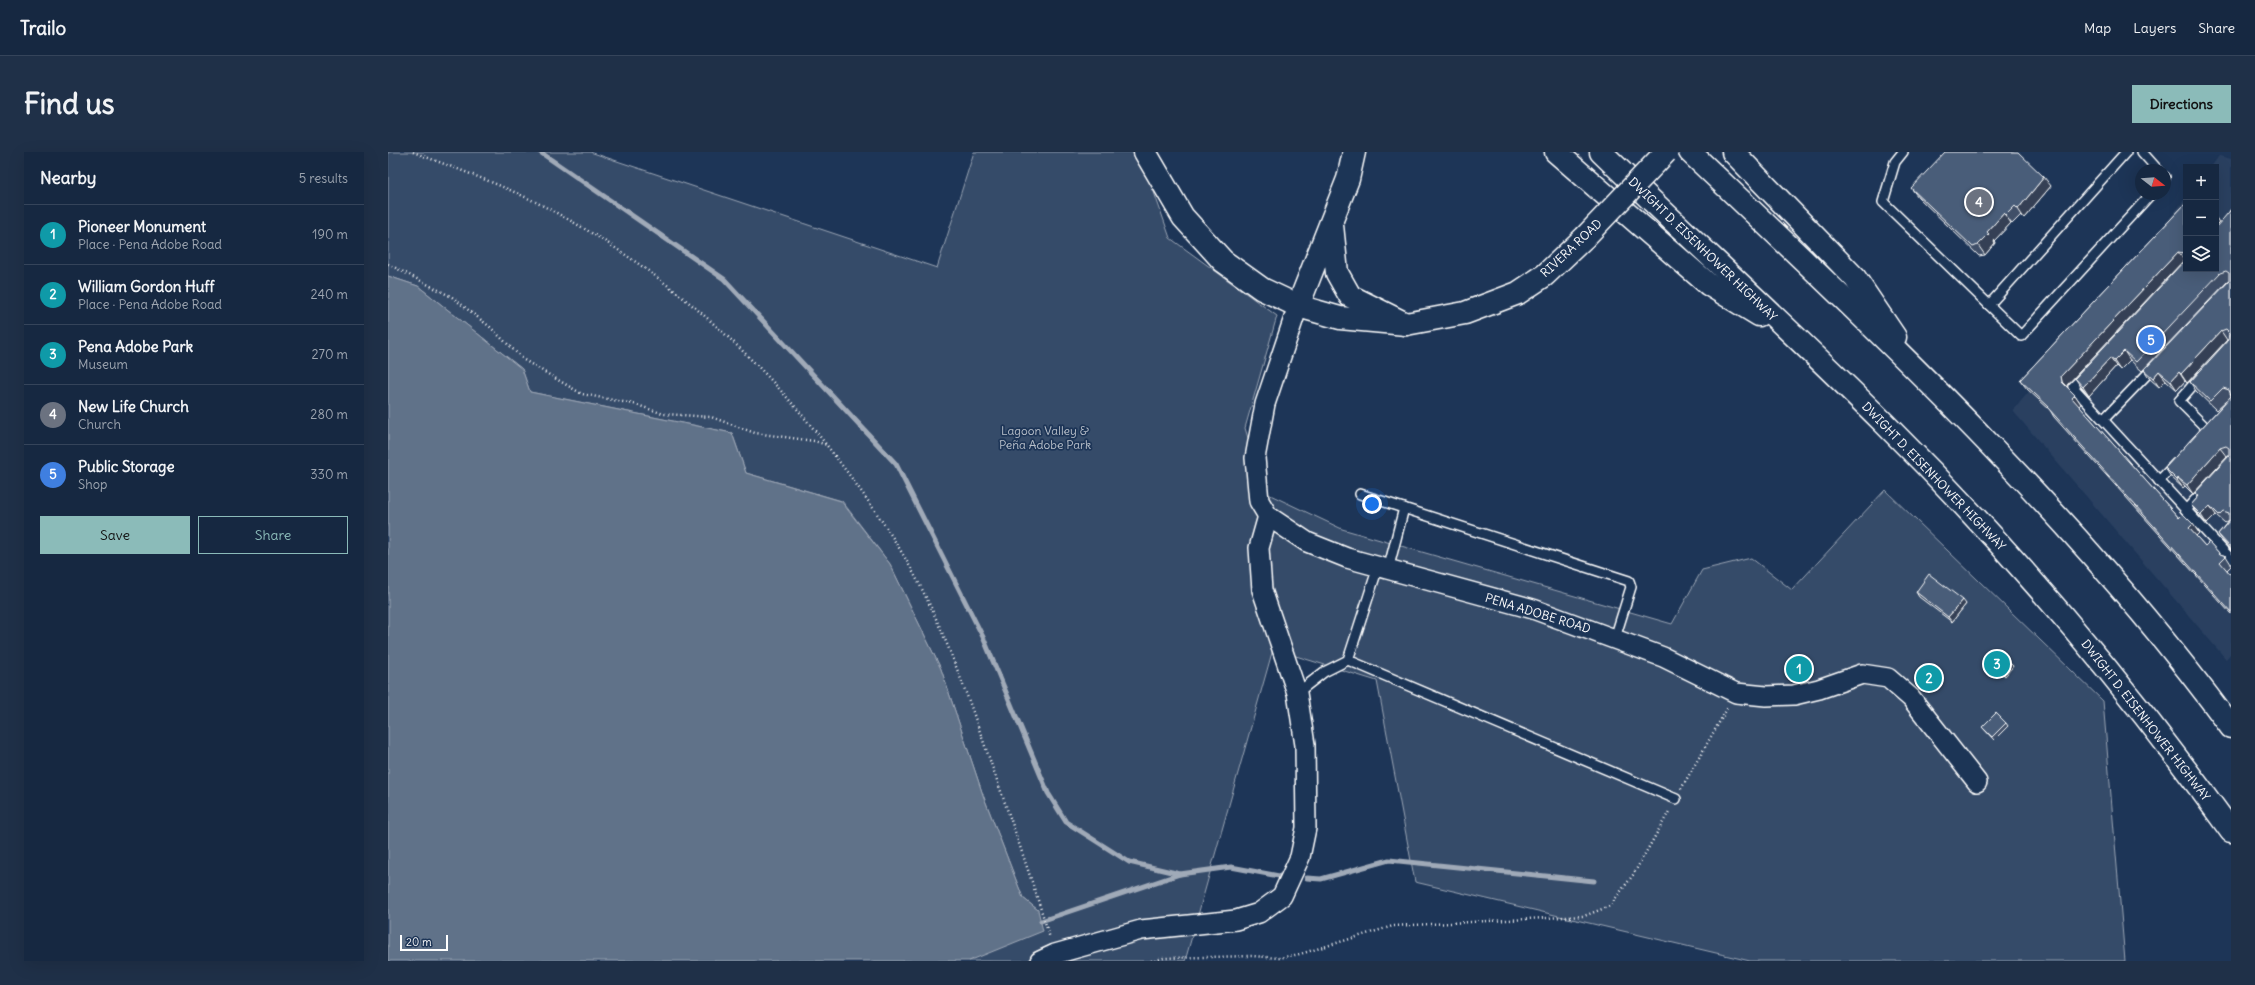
<!DOCTYPE html>
<meta charset="utf-8">
<style>
body{margin:0;font-family:Delius,sans-serif;background:#1f3048;color:#f1f3f6}
.controls{position:absolute;right:12px;top:12px;display:grid;overflow:hidden;border-radius:0px;box-shadow:0 4px 16px #0002}
.controls button{width:36px;height:36px;display:grid;place-items:center;padding:0;border:0;border-bottom:1px solid #35445a;background:#162841;color:#f1f3f6;font:20px sans-serif}
.compass{position:absolute;left:1747px;top:12px;width:36px;height:36px;border-radius:50%;background:#162841;box-shadow:0 4px 16px #0002;rotate:107deg}
.scale{position:absolute;left:12px;bottom:10px;width:48px;box-sizing:border-box;padding-left:4px;border:2px solid #fff;border-top:0;font-size:11px;line-height:14px;white-space:nowrap;color:#fff;-webkit-text-stroke:3px #1d3557;paint-order:stroke}
.you{position:absolute;left:984px;top:352px;width:14px;height:14px;margin:-10px;border:3px solid #fff;border-radius:50%;background:#1a73e8;box-shadow:0 0 0 6px #1a73e833}
.badge{display:grid;place-items:center;width:26px;height:26px;border-radius:50%;background:#8bbbb9;color:#fff;font-size:13px;font-weight:700}
.pin{position:absolute;translate:-50% -50%;border:2px solid #fff;box-shadow:0 1px 4px #0006}
.list{margin:0;padding:0;list-style:none}
h2{display:flex;justify-content:space-between;align-items:center;height:52px;margin:0;padding:0 16px;font-size:17px}
h2 small{font-size:13px;font-weight:400;color:#9ea6b1}
.list li{display:grid;grid-template-columns:26px 1fr auto;gap:12px;align-items:center;box-sizing:border-box;height:60px;padding:0 16px;border-top:1px solid #35445a}
.list b{display:block;font-size:15px;white-space:nowrap}
.list p{margin:0;font-size:13px;white-space:nowrap;color:#9ea6b1}
.list em{font-size:13px;font-style:normal;color:#9ea6b1}
.actions{display:flex;gap:8px;padding:12px 16px}
.actions a{flex:1;padding:9px 0;border:1px solid #8bbbb9;border-radius:0px;text-align:center;font-size:14px;color:#8bbbb9}
.actions .main{background:#8bbbb9;color:#111}
.icon{flex:none;width:22px;height:22px;fill:none;stroke:currentColor;stroke-width:2;stroke-linecap:round;stroke-linejoin:round}
.map{position:relative;flex:none;width:1843px;height:809px;overflow:hidden;border-radius:0px}
header{display:flex;align-items:center;gap:24px;box-sizing:border-box;height:56px;padding:0 20px;background:#162841;border-bottom:1px solid #35445a}
header strong{font-size:19px}
nav{display:flex;gap:22px;margin-inline-start:auto;font-size:14px}
.intro{display:flex;align-items:center;justify-content:space-between;box-sizing:border-box;height:96px;padding:0 24px}
h1{margin:0;font-size:28px}
.button{padding:10px 18px;border-radius:0px;background:#8bbbb9;color:#111;font-size:14px;font-weight:700}
main{display:flex;gap:24px;padding:0 24px}
aside{flex:1;background:#162841;border-radius:0px;box-shadow:0 4px 16px #0002}
.map>svg:first-child{display:block}
</style>
<header>
<strong>Trailo</strong>
<nav><a>Map</a><a>Layers</a><a>Share</a></nav>
</header>
<div class="intro"><h1>Find us</h1><a class="button">Directions</a></div>
<main>
<aside>
<h2>Nearby<small>5 results</small></h2>
<ul class="list">
<li><span class="badge" style="background:#0f9aa8">1</span><div><b>Pioneer Monument</b><p>Place · Pena Adobe Road</p></div><em>190 m</em></li>
<li><span class="badge" style="background:#0f9aa8">2</span><div><b>William Gordon Huff</b><p>Place · Pena Adobe Road</p></div><em>240 m</em></li>
<li><span class="badge" style="background:#0f9aa8">3</span><div><b>Pena Adobe Park</b><p>Museum</p></div><em>270 m</em></li>
<li><span class="badge" style="background:#6b7280">4</span><div><b>New Life Church</b><p>Church</p></div><em>280 m</em></li>
<li><span class="badge" style="background:#3f7fe0">5</span><div><b>Public Storage</b><p>Shop</p></div><em>330 m</em></li>
</ul>
<div class="actions"><a class="main">Save</a><a>Share</a></div>
</aside>
<div class="map">
<svg width="1843" height="809" viewBox="0 0 1843 809">
<rect width="100%" height="100%" fill="#1d3557"/>
<filter id="ink" filterUnits="userSpaceOnUse"><feTurbulence type="fractalNoise" baseFrequency=".025" numOctaves="2"/><feDisplacementMap in="SourceGraphic" scale="8" xChannelSelector="R" yChannelSelector="G"/><feConvolveMatrix kernelMatrix="1 2 1 2 8 2 1 2 1" color-interpolation-filters="sRGB"/></filter>
<g filter="url(#ink)">
<path fill="#2a4161" d="M1831,4L1843,7V501L1838,507L1625,259L1798,46V117H1828V15H1823Z"/>
<path fill="#364b69" stroke="#9aa5b4" d="M0,0H202L549,116L586,0H752L782,86L889,164L857,276L876,340L954,377L1284,472L1314,418L1363,406L1404,438L1497,338L1715,549L1737,809H1362L1027,730L989,529L885,497L797,809H581L595,802L650,758L635,746L595,643L553,517L502,412L454,349L358,321L344,281L142,240L134,217L30,134L0,124Z"/>
<path fill="#617289" stroke="#a0aab8" d="M0,124L30,134L134,217L142,240L344,281L358,321L453,349L502,412L553,517L595,643L635,746L650,758L655,779L581,809H0Z"/>
<g fill="none" stroke-linecap="round" stroke-linejoin="round">
<g stroke="#a0aab8" stroke-width="5">
<path d="M152,0L336,127L508,312L595,485L660,641L678,670L741,710L792,722L843,715L891,724"/>
<path d="M919,726L933,727L1001,708L1206,729"/>
<path d="M653,769L792,722"/>
</g>
<g stroke="#fff" stroke-width="12">
<g id="service">
<path d="M1515,0L1507,10L1495,50L1633,184L1763,42"/>
<path d="M1754,0L1770,18"/>
<path d="M1777,25V26"/>
<path d="M1601,153L1738,0"/>
<path d="M1698,222L1685,235L1843,407"/>
<path d="M1812,225L1791,249L1819,277"/>
<path d="M1716,267L1768,213"/>
<path d="M1771,329L1788,311"/>
<path d="M972,342L1241,429L1243,435L1227,486"/>
<path d="M1798,358L1816,338"/>
<path d="M1000,418L1016,356"/>
<path d="M960,508L1288,647"/>
<path d="M909,541L936,520L960,508L990,415"/>
</g>
</g>
<g stroke="#fff" stroke-width="22">
<g id="minor">
<path d="M910,154L877,252L867,306L871,349L880,364L919,390L959,406L1145,457L1275,505L1348,541L1378,544L1406,543L1431,537L1474,522L1500,526L1523,546L1589,630"/>
<path d="M652,809L667,802L753,778L848,768L871,761L894,744L912,705L918,676L917,593L909,541L874,438L871,396L880,364"/>
</g>
</g>
<g stroke="#fff" stroke-width="25">
<path id="tertiary" d="M757,0L795,65L835,109L874,137L910,154L952,166L1018,172L1077,161L1130,141L1157,123L1197,85"/>
</g>
<g stroke="#fff" stroke-width="25">
<g id="motorway">
<path d="M1168,0L1320,132L1371,163"/>
<path d="M1213,0C1307,91 1404,179 1496,271C1623,397 1739,534 1843,679"/>
<path d="M1302,0C1492,181 1687,362 1843,575"/>
<path d="M1345,0L1467,126L1507,185"/>
<path d="M944,73L949,121L962,144L1018,172"/>
<path d="M910,154L960,27L966,0"/>
</g>
</g>
<g stroke="#fff" stroke-width="2.5" stroke-dasharray="1 3" stroke-linecap="butt">
<path d="M25,0C71,18 119,34 163,58C280,120 377,209 456,316C481,349 506,385 526,422C559,483 581,549 604,614C624,671 644,728 662,786"/>
<path d="M0,112L64,145L102,175L136,208L194,242L246,252L276,262L323,265L367,281L426,289L439,293"/>
<path d="M1293,637L1340,555"/>
<path d="M763,809L776,806L864,804L891,806L912,802L1005,774L1196,764L1222,754L1245,723L1282,658"/>
</g>
<use href="#service" stroke="#1d3557" stroke-width="9"/>
<use href="#minor" stroke="#1d3557" stroke-width="19"/>
<use href="#tertiary" stroke="#1d3557" stroke-width="22"/>
<use href="#motorway" stroke="#1d3557" stroke-width="22"/>
<g stroke="#fff" stroke-width="25" stroke-linecap="butt">
<path id="tertiary-bridge" d="M1197,85L1278,0"/>
</g>
<use href="#tertiary-bridge" stroke="#1d3557" stroke-width="22"/>
</g>
<g fill="#405068" stroke="#fff">
<path d="M1663,34L1636,66L1633,63L1624,72L1623,71L1606,89L1607,91L1597,103L1591,104L1530,45L1523,36Z"/>
<path d="M1798,51V117L1841,60L1843,57V399L1842,397L1836,390L1830,382L1841,368L1837,371L1828,363L1819,372L1809,361L1803,353L1810,345L1807,341L1841,304L1839,305L1805,342L1797,334L1795,336L1783,325L1777,316L1839,248L1828,258L1808,239L1802,230L1841,187L1839,188L1799,231L1797,229L1789,238L1778,228L1771,235L1762,227L1756,218L1841,129L1839,130L1754,219L1742,208L1732,218L1728,214L1701,244L1693,235L1687,226L1796,109V108L1679,233L1680,236L1687,243L1693,252L1691,254L1791,366L1811,381L1808,384L1817,394L1832,402L1838,404L1843,412V414L1839,418L1843,423V462L1666,265L1662,258L1639,237L1632,228Z"/>
<path d="M1528,440L1578,452L1564,470L1531,445Z"/>
<path d="M1600,510L1623,512L1625,514L1617,524L1602,512Z"/>
<path d="M1618,571L1620,574L1606,588L1594,575Z"/>
</g>
<g fill="#344155" stroke="#fff">
<path d="M1656,25L1663,34L1636,66L1630,57Z"/>
<path d="M1616,61L1623,71L1606,89L1607,91L1597,103L1590,93L1599,80Z"/>
<path d="M1828,66L1831,70L1828,73Z"/>
<path d="M1790,100L1796,108L1679,233L1680,239L1674,230L1673,224Z"/>
<path d="M1833,179L1839,188L1799,231L1793,222Z"/>
<path d="M1736,199L1742,208L1732,218L1726,209Z"/>
<path d="M1722,206L1728,214L1701,244L1695,235Z"/>
<path d="M1771,219L1778,228L1771,235L1765,226Z"/>
<path d="M1791,220L1797,229L1789,238L1783,229Z"/>
<path d="M1687,243L1693,252L1690,255L1684,246Z"/>
<path d="M1832,296L1839,305L1805,342L1799,333Z"/>
<path d="M1790,326L1797,334L1795,336L1789,328Z"/>
<path d="M1822,354L1828,363L1819,372L1813,363Z"/>
<path d="M1805,372L1811,381L1807,385L1801,376Z"/>
<path d="M1575,448L1578,452L1564,470L1560,465Z"/>
<path d="M1623,512L1625,514L1617,524L1616,522Z"/>
</g>
<g fill="#4a5d79" stroke="#fff">
<path d="M1557,0H1630L1656,25L1630,57L1627,54L1618,63L1616,61L1599,80L1601,82L1590,93L1585,95L1523,36Z"/>
<path d="M1798,51V117H1828V75L1841,60L1843,57V399L1841,394L1830,382L1841,369V361L1835,359L1831,363L1822,354L1813,363L1803,353L1811,344L1807,341L1841,304V296L1838,294L1832,296L1799,333L1790,326L1789,328L1777,316L1843,244L1841,238L1835,236L1822,249L1802,230L1841,187L1842,181L1838,177L1833,179L1793,222L1791,220L1783,229L1771,219L1765,226L1756,218L1841,129V121L1838,119L1832,121L1748,210L1736,199L1726,209L1722,206L1695,235L1687,226L1796,109V101L1790,100L1673,224L1674,230L1687,243L1684,246L1791,366L1795,362L1805,372L1801,376L1817,394L1821,390L1832,402L1838,404L1832,410L1843,423V460L1660,256L1661,255L1632,228Z"/>
<path d="M1541,422L1575,448L1560,465L1528,440Z"/>
<path d="M1607,500L1623,512L1616,522L1600,510Z"/>
<path d="M1608,561L1618,571L1604,585L1594,575Z"/>
</g>
</g>
<g text-anchor="middle" dominant-baseline="central" stroke-width="3.5" stroke-linejoin="round" paint-order="stroke">
<g font-size="12" fill="#fff" stroke="#1d3557">
<text transform="translate(1183 96) rotate(-43)">RIVERA ROAD</text>
<text transform="translate(1315 97) rotate(44)">DWIGHT D. EISENHOWER HIGHWAY</text>
<text transform="translate(1546 324) rotate(46)">DWIGHT D. EISENHOWER HIGHWAY</text>
<text transform="translate(1150 461) rotate(17)">PENA ADOBE ROAD</text>
<text transform="translate(1758 568) rotate(52)">DWIGHT D. EISENHOWER HIGHWAY</text>
</g>
<g font-size="12" fill="#b9c0ca" stroke="#1d3557">
<text x="657" y="278">Lagoon Valley &amp;<tspan x="657" dy="14">Peña Adobe Park</tspan></text>
</g>
</g>
</svg>
<div class="controls">
<button>+</button>
<button>−</button>
<button><svg class="icon" aria-label="layers" viewBox="0 0 24 24"><path d="M12 4l9 5-9 5-9-5zM3 14l9 5 9-5"/></svg></button>
</div>
<svg class="compass" viewBox="-18 -18 36 36"><path d="M0-13l5 13h-10z" fill="#e53935"/><path d="M0 13l5-13h-10z" fill="#9ea6b1"/></svg>
<div class="scale">20 m</div>
<div class="you"></div>
<div class="pin badge" style="left:1411px;top:517px;background:#0f9aa8">1</div>
<div class="pin badge" style="left:1541px;top:526px;background:#0f9aa8">2</div>
<div class="pin badge" style="left:1609px;top:512px;background:#0f9aa8">3</div>
<div class="pin badge" style="left:1591px;top:50px;background:#6b7280">4</div>
<div class="pin badge" style="left:1763px;top:188px;background:#3f7fe0">5</div>
</div>
</main>
